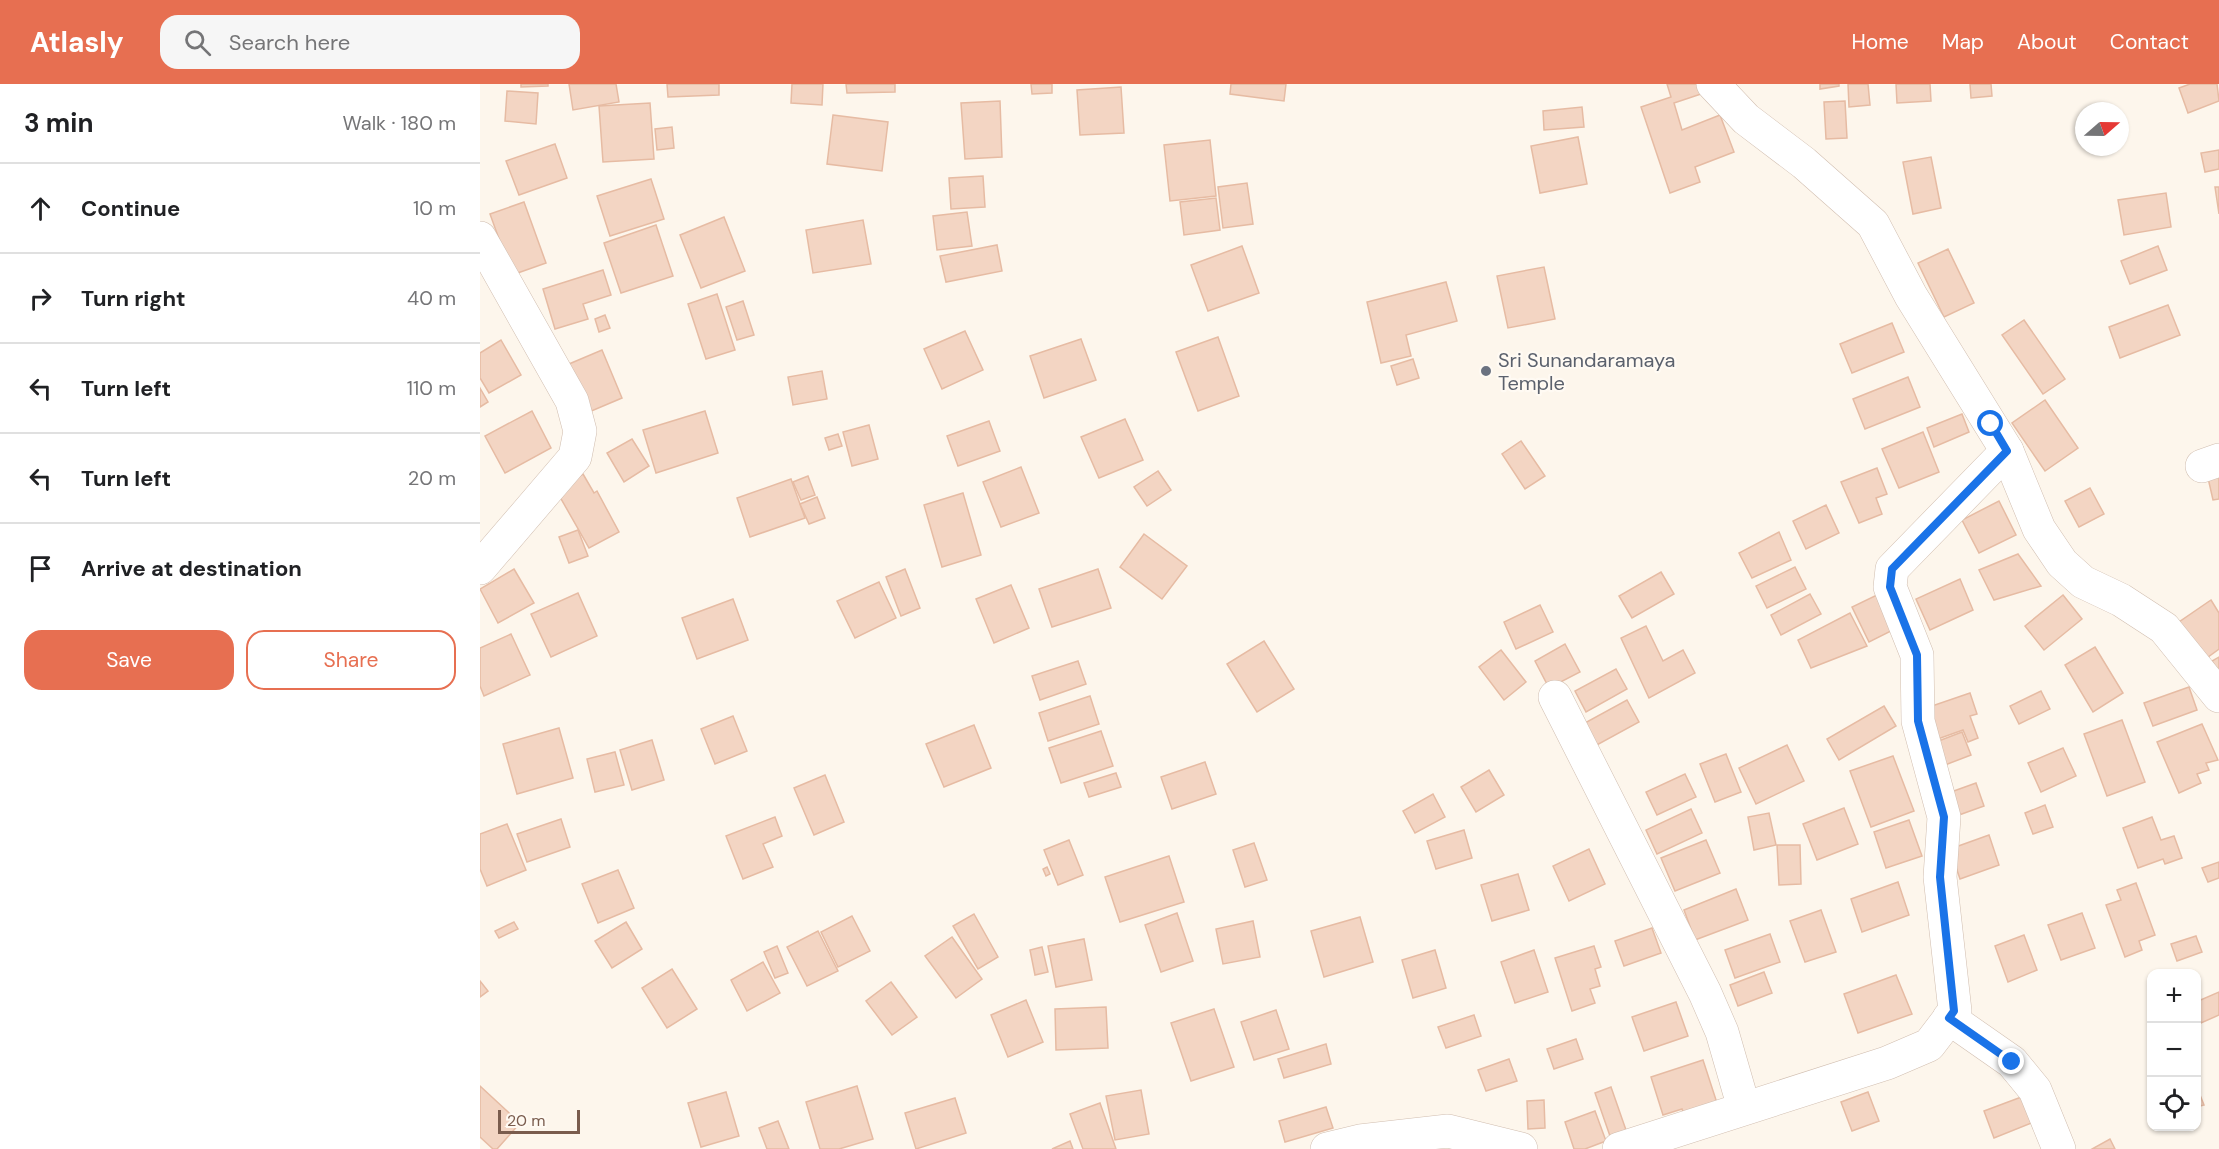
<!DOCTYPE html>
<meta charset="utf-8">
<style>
body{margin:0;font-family:"DM Sans",sans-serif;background:#f6f6f6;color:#202124}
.controls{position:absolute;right:18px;bottom:18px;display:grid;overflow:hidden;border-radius:12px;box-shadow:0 2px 4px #0004}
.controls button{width:54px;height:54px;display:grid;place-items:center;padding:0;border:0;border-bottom:2px solid #e0e0e0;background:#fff;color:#202124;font:30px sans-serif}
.compass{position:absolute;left:1595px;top:18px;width:54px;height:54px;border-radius:50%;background:#fff;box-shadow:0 2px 4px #0004;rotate:70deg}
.scale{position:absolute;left:18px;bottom:15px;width:82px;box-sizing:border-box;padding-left:6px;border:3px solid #7a5c4d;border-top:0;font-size:16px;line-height:21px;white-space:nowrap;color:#7a5c4d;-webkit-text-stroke:4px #fffaf3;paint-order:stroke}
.stop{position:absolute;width:18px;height:18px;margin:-14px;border:4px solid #1a73e8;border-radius:50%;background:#fff}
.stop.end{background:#1a73e8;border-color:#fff;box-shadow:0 2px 6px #0008}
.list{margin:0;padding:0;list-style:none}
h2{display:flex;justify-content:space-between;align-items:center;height:78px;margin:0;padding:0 24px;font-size:26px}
h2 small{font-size:20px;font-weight:400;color:#757577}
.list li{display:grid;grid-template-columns:39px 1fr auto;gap:18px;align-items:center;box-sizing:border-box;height:90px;padding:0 24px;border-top:2px solid #e0e0e0}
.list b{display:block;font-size:22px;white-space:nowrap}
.list em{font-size:20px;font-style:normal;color:#757577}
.actions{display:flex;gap:12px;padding:18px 24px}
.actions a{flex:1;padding:14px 0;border:2px solid #e76f51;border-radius:18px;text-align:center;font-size:21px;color:#e76f51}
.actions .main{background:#e76f51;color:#fff}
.icon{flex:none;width:33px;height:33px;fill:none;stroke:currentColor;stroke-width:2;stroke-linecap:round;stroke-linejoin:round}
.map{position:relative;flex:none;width:1739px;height:1065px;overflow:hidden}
header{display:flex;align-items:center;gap:36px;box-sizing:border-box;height:84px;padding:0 30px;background:#e76f51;color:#fff}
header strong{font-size:28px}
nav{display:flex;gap:33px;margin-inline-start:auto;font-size:21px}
.search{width:420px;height:54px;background:#f6f6f6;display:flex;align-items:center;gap:15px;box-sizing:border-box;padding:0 21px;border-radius:18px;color:#757577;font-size:22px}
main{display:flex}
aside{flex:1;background:#fff}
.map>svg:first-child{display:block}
</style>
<header>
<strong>Atlasly</strong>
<div class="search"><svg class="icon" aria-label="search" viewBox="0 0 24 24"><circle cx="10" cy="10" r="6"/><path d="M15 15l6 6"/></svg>Search here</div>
<nav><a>Home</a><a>Map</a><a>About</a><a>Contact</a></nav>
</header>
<main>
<aside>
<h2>3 min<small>Walk · 180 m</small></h2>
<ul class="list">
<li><svg class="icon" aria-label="ahead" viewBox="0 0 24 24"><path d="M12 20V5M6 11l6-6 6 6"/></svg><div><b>Continue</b></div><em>10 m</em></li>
<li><svg class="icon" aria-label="right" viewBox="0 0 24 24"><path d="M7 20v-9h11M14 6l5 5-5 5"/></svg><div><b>Turn right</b></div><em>40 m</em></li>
<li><svg class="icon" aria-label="left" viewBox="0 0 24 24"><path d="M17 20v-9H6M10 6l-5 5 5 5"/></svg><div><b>Turn left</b></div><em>110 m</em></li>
<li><svg class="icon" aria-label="left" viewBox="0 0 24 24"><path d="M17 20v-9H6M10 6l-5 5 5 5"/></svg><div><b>Turn left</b></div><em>20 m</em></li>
<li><svg class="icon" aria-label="arrive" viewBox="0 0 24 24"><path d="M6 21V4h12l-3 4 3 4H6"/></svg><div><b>Arrive at destination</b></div></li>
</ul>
<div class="actions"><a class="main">Save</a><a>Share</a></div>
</aside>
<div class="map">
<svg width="1739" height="1065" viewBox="0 0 1739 1065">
<rect width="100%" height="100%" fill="#fdf6ec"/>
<g fill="#f3d5c3" stroke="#e6bba3" stroke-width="1.5">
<path d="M41,0H68V2L41,3Z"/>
<path d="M89,0H136L139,18L93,26Z"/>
<path d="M187,0H239V11L188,13Z"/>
<path d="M312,0H343L342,21L311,19Z"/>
<path d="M366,0H415V8L367,9Z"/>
<path d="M551,0H572V9L552,10Z"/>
<path d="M751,0H806L804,17L750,10Z"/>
<path d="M1187,0H1218L1221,10L1194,19L1202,46L1240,31L1254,68L1215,83L1220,98L1190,109L1161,23L1191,13Z"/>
<path d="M1340,0H1359V2L1340,5Z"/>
<path d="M1368,0H1388L1390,21L1369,23Z"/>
<path d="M1416,0H1450L1451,17L1417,19Z"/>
<path d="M1490,0H1511L1512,12L1491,14Z"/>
<path d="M1710,0H1737L1739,17L1708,29L1699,4Z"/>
<path d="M641,3L644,49L600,51L597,6Z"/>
<path d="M27,7L58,9L56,40L25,37Z"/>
<path d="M520,17L522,73L485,75L481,19Z"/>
<path d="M1365,17L1367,54L1346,55L1344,18Z"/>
<path d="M170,19L174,75L123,78L119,22Z"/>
<path d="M1102,23L1104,43L1064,46L1063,27Z"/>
<path d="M353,31L408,38L402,87L347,80Z"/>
<path d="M192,43L194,64L177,66L175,45Z"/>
<path d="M1098,53L1107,100L1060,109L1051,62Z"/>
<path d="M730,56L736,112L690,117L684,61Z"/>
<path d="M75,60L87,94L39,111L26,77Z"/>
<path d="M1739,66V85L1725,88L1721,69Z"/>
<path d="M1451,73L1461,124L1433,130L1423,78Z"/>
<path d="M503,92L505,123L471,125L469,94Z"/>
<path d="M171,95L184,135L130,152L117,112Z"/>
<path d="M767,99L773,140L743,144L738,103Z"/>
<path d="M1735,103H1739V130Z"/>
<path d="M1686,109L1691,143L1644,151L1638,116Z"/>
<path d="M736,114L740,146L704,151L700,118Z"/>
<path d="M44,118L66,179L32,191L10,130Z"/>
<path d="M487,128L492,162L457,166L453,132Z"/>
<path d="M244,133L265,187L221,204L200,151Z"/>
<path d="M383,136L391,180L333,189L326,146Z"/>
<path d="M176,141L193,192L141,209L124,159Z"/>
<path d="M517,161L522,187L466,198L460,172Z"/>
<path d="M762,162L779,209L728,227L711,181Z"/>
<path d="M1678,162L1687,186L1650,200L1641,177Z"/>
<path d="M1468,165L1494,219L1464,233L1438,179Z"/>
<path d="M1064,183L1075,235L1028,244L1017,192Z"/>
<path d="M123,186L131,211L103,220L108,235L75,245L63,205Z"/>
<path d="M966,198L977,237L926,251L931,272L901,279L887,218Z"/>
<path d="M237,210L255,266L226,275L208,220Z"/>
<path d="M263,217L274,251L257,256L246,223Z"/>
<path d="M1688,221L1700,251L1640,274L1629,243Z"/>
<path d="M125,231L130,244L119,248L115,235Z"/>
<path d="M1544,236L1585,295L1563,310L1522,251Z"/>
<path d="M1412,239L1424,268L1372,289L1360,260Z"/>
<path d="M485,247L503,286L462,305L444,265Z"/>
<path d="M738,253L759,312L718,327L696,268Z"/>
<path d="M601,255L616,296L564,314L550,272Z"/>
<path d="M21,256L41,291L9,309L0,294V269Z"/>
<path d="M122,266L142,314L109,328L89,280Z"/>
<path d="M933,275L939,294L917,301L911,282Z"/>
<path d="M342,287L347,315L313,321L308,293Z"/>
<path d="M1428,293L1440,323L1385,345L1373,315Z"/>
<path d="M0,304L8,318L0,323Z"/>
<path d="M1565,316L1598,364L1565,387L1532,339Z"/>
<path d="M52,327L71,364L25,389L5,352Z"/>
<path d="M225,327L238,369L176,389L163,346Z"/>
<path d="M1482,330L1489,348L1454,363L1447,344Z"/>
<path d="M645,335L663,376L619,394L601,353Z"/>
<path d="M509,337L520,367L478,382L467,352Z"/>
<path d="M389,341L398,375L372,382L363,348Z"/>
<path d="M1443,348L1459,388L1419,404L1402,365Z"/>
<path d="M358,350L362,362L349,366L345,354Z"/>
<path d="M152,355L169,382L144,398L127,369Z"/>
<path d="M1041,357L1065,392L1045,405L1022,370Z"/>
<path d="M541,383L559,429L521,443L503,398Z"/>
<path d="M1397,384L1407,410L1396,414L1402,430L1379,439L1361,398Z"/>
<path d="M678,387L691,406L667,422L654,403Z"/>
<path d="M103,390L114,409L117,407L139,448L109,464L76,406Z"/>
<path d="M1739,391V415L1733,416L1728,394Z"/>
<path d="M328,392L335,411L321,416L313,398Z"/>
<path d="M311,395L325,434L270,453L257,414Z"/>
<path d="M1610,404L1624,430L1599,443L1585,417Z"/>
<path d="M483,409L501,471L462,483L444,421Z"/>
<path d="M337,413L345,434L329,440L320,420Z"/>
<path d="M1519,417L1536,451L1499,469L1482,436Z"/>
<path d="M1346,421L1359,449L1326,465L1313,437Z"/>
<path d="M98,446L108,472L89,479L79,453Z"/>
<path d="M1299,448L1311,476L1272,494L1259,469Z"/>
<path d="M664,450L707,482L682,515L640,483Z"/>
<path d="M1538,470L1561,502L1514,516L1499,486Z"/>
<path d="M1315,483L1326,505L1287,524L1276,502Z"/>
<path d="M34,485L54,519L18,539L0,505Z"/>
<path d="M425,485L440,524L421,532L406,493Z"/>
<path d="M618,485L631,524L572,543L559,505Z"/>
<path d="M1181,488L1194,510L1152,534L1139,512Z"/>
<path d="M1480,495L1493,526L1450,546L1436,515Z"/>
<path d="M399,498L416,534L375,554L357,517Z"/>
<path d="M531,501L549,544L514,559L496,515Z"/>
<path d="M98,509L117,552L71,573L51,530Z"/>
<path d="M1330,510L1341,530L1301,551L1291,531Z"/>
<path d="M1399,510L1417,544L1389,558L1372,523Z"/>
<path d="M1583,511L1602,535L1564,566L1545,542Z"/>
<path d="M253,515L268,556L217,575L202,534Z"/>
<path d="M1731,516L1739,529V565L1724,576L1699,538Z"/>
<path d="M1060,521L1073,548L1036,565L1024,538Z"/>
<path d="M1370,529L1387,562L1331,584L1318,556Z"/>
<path d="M1166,542L1183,577L1203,566L1215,589L1169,614L1141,554Z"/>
<path d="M31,550L50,591L4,612L0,602V564Z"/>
<path d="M784,557L814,605L777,628L747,580Z"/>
<path d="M1085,560L1100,588L1069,604L1055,577Z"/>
<path d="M1615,563L1643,609L1613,628L1585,581Z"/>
<path d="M1021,566L1046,598L1024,616L999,583Z"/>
<path d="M1739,573V589L1732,577Z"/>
<path d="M598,577L606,600L560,616L552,592Z"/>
<path d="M1136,585L1147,605L1106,628L1095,607Z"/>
<path d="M1709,603L1717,626L1673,642L1664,619Z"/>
<path d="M1561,607L1570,625L1539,640L1530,622Z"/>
<path d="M1490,609L1497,630L1490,632L1498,654L1488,658L1483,646L1455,656L1449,623Z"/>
<path d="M610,612L619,640L568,657L559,629Z"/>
<path d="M1147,616L1159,638L1115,662L1103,640Z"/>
<path d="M1404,622L1416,642L1359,676L1347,655Z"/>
<path d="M253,632L267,667L235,680L221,645Z"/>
<path d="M1642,636L1665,698L1627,712L1604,650Z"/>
<path d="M1722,640L1738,676L1726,679L1729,686L1717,690L1721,699L1699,709L1677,658Z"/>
<path d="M494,641L511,684L464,703L446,660Z"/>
<path d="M79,644L93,694L37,710L23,660Z"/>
<path d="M621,647L633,682L581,699L569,664Z"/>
<path d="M1482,648L1491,671L1465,681L1456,658Z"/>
<path d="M172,656L184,696L152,706L140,666Z"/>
<path d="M1307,661L1324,697L1276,720L1259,684Z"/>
<path d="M1583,664L1596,692L1561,708L1548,679Z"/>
<path d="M135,668L144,701L115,708L107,675Z"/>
<path d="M1246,670L1261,708L1235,718L1220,680Z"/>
<path d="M1413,672L1434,727L1391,743L1370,687Z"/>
<path d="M725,678L736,710L692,725L681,693Z"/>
<path d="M1009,686L1024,711L996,728L981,703Z"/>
<path d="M636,689L641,703L609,713L604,699Z"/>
<path d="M1205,690L1216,713L1177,731L1166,708Z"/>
<path d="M345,691L364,738L334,751L314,704Z"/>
<path d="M1496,699L1504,722L1479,731L1471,708Z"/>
<path d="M953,710L965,733L935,749L923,727Z"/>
<path d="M1565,721L1573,743L1553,750L1545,729Z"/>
<path d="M1364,724L1378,760L1337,776L1323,740Z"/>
<path d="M1211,725L1222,749L1177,770L1166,746Z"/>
<path d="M1289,729L1296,761L1274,766L1268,733Z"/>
<path d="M295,733L302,752L283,760L293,783L263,795L246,752Z"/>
<path d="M1672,733L1681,756L1694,752L1702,774L1685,780L1683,775L1658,784L1643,744Z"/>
<path d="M81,735L90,763L47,778L37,750Z"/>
<path d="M1429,736L1442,772L1406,784L1394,748Z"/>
<path d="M27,740L46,786L7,802L0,785V750Z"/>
<path d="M984,746L992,774L956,785L947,757Z"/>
<path d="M1509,751L1519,781L1480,795L1470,765Z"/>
<path d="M589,756L603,791L578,801L564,766Z"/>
<path d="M1226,756L1240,789L1195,807L1181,774Z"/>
<path d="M774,759L787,796L765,803L753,766Z"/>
<path d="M1297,761H1320L1321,800L1299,801Z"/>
<path d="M1109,765L1125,800L1089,817L1073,782Z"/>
<path d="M689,772L704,818L640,838L625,793Z"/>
<path d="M1739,778V794L1728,798L1722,784Z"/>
<path d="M567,783L570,790L566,792L563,785Z"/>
<path d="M138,786L154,824L118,839L102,800Z"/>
<path d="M1038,790L1049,826L1012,837L1001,801Z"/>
<path d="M1418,798L1429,831L1382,848L1371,815Z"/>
<path d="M1656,799L1675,851L1659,857L1662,866L1645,873L1626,821L1641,816L1637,806Z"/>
<path d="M1256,805L1268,836L1215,856L1204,826Z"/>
<path d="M1341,826L1356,868L1325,878L1310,837Z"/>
<path d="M697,829L713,877L681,888L665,841Z"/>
<path d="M1602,829L1615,864L1581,876L1568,841Z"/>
<path d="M494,830L518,873L498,885L473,842Z"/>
<path d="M372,832L390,867L358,883L341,848Z"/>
<path d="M880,833L893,878L844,893L831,847Z"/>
<path d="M773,837L780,873L743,880L736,845Z"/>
<path d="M34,838L38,845L19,854L15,847Z"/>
<path d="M146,838L162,865L132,884L115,857Z"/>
<path d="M1172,844L1181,869L1144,882L1135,857Z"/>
<path d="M338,847L358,887L327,902L307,863Z"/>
<path d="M1290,850L1300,878L1255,894L1245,866Z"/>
<path d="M1544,851L1557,886L1528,898L1515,862Z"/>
<path d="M1716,852L1722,868L1697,877L1691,860Z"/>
<path d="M472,853L502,895L476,914L445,872Z"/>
<path d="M604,855L612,896L576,903L568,862Z"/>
<path d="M297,862L308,889L295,894L284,868Z"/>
<path d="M1114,862L1121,883L1115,885L1120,902L1110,905L1115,919L1092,927L1075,874Z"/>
<path d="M562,863L568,888L555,891L550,866Z"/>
<path d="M955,866L966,904L933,914L922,876Z"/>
<path d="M1054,866L1068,908L1035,919L1021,878Z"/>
<path d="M283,878L300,909L267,927L251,896Z"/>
<path d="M192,885L217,925L187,944L162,904Z"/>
<path d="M1284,888L1292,909L1258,922L1250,901Z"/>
<path d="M1416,891L1432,930L1378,949L1364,910Z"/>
<path d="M0,897L8,907L0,913Z"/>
<path d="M411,898L437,933L412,951L386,917Z"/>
<path d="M1739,908V931L1721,939L1716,918Z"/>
<path d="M546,916L563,958L528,973L511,931Z"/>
<path d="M1196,918L1208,952L1164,967L1152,933Z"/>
<path d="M626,923L628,964L576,966L575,925Z"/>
<path d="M734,925L754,983L711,997L691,939Z"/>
<path d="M796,926L809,965L774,976L761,938Z"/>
<path d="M994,931L1001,952L966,964L958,943Z"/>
<path d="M1096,955L1103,975L1074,985L1067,965Z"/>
<path d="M846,960L851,980L804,994L798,975Z"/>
<path d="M1029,975L1037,997L1006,1007L998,986Z"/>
<path d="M1223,976L1237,1019L1204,1031L1202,1025L1183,1031L1171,993Z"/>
<path d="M1716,1001L1724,1021L1716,1023Z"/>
<path d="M0,1002L40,1039L17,1065H13L0,1053Z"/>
<path d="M377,1002L393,1055L359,1065H340L326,1018Z"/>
<path d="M1131,1003L1146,1046L1130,1052L1115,1009Z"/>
<path d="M661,1006L669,1050L635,1056L626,1012Z"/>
<path d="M246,1008L259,1052L221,1063L208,1019Z"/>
<path d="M1388,1008L1399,1037L1372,1047L1361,1018Z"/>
<path d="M1544,1012L1554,1038L1514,1054L1504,1027Z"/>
<path d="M475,1014L486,1049L436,1065L425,1029Z"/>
<path d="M1064,1016L1065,1044L1048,1045L1047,1017Z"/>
<path d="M620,1019L636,1065H603L590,1030Z"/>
<path d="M846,1023L853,1044L805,1058L799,1037Z"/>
<path d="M1115,1027L1126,1057L1105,1065H1094L1085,1038Z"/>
<path d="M298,1037L309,1065H287L279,1044Z"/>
<path d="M1630,1055L1635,1065H1612Z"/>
<path d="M590,1057L593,1065H572Z"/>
</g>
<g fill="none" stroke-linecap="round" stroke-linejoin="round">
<g stroke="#d1beb0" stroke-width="34">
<g id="minor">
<path d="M1233,0L1266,35L1324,79L1393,140L1431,212L1527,367L1559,445L1582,479L1603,498L1641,516L1684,544L1739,612"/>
<path d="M0,154L92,317L100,347L95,373L0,484"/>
<path d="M1722,382L1739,376"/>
<path d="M1075,613L1225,909L1242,948L1264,1024"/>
<path d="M1469,934L1532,978L1555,1006L1579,1065"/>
<path d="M847,1065L880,1057L968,1047L1041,1065"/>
<path d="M1139,1065L1407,979L1449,961L1475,927L1460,793L1464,733L1438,637L1437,571L1410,503L1412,485L1527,367"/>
</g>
</g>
<use href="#minor" stroke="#fff" stroke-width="33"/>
</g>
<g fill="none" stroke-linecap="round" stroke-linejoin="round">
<path stroke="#1a73e8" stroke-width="8" d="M1511,340L1527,367L1412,485L1410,503L1437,571L1438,637L1464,733L1460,793L1474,927L1469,934L1532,978"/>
</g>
<circle fill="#6b7280" stroke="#fffaf3" stroke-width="2" cx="1006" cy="287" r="6"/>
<g text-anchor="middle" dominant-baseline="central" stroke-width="4.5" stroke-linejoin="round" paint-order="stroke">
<g font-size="20" fill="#5b616d" stroke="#fffaf3" text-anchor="start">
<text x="1018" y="276">Sri Sunandaramaya<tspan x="1018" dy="23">Temple</tspan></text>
</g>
</g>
</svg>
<div class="controls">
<button>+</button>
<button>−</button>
<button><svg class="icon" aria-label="locate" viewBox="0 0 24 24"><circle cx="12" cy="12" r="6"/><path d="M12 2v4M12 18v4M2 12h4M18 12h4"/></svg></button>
</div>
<svg class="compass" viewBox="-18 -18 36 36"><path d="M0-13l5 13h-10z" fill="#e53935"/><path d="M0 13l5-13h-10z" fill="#757577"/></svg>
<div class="scale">20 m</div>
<div class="stop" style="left:1511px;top:340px"></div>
<div class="stop end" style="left:1532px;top:978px"></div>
</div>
</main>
